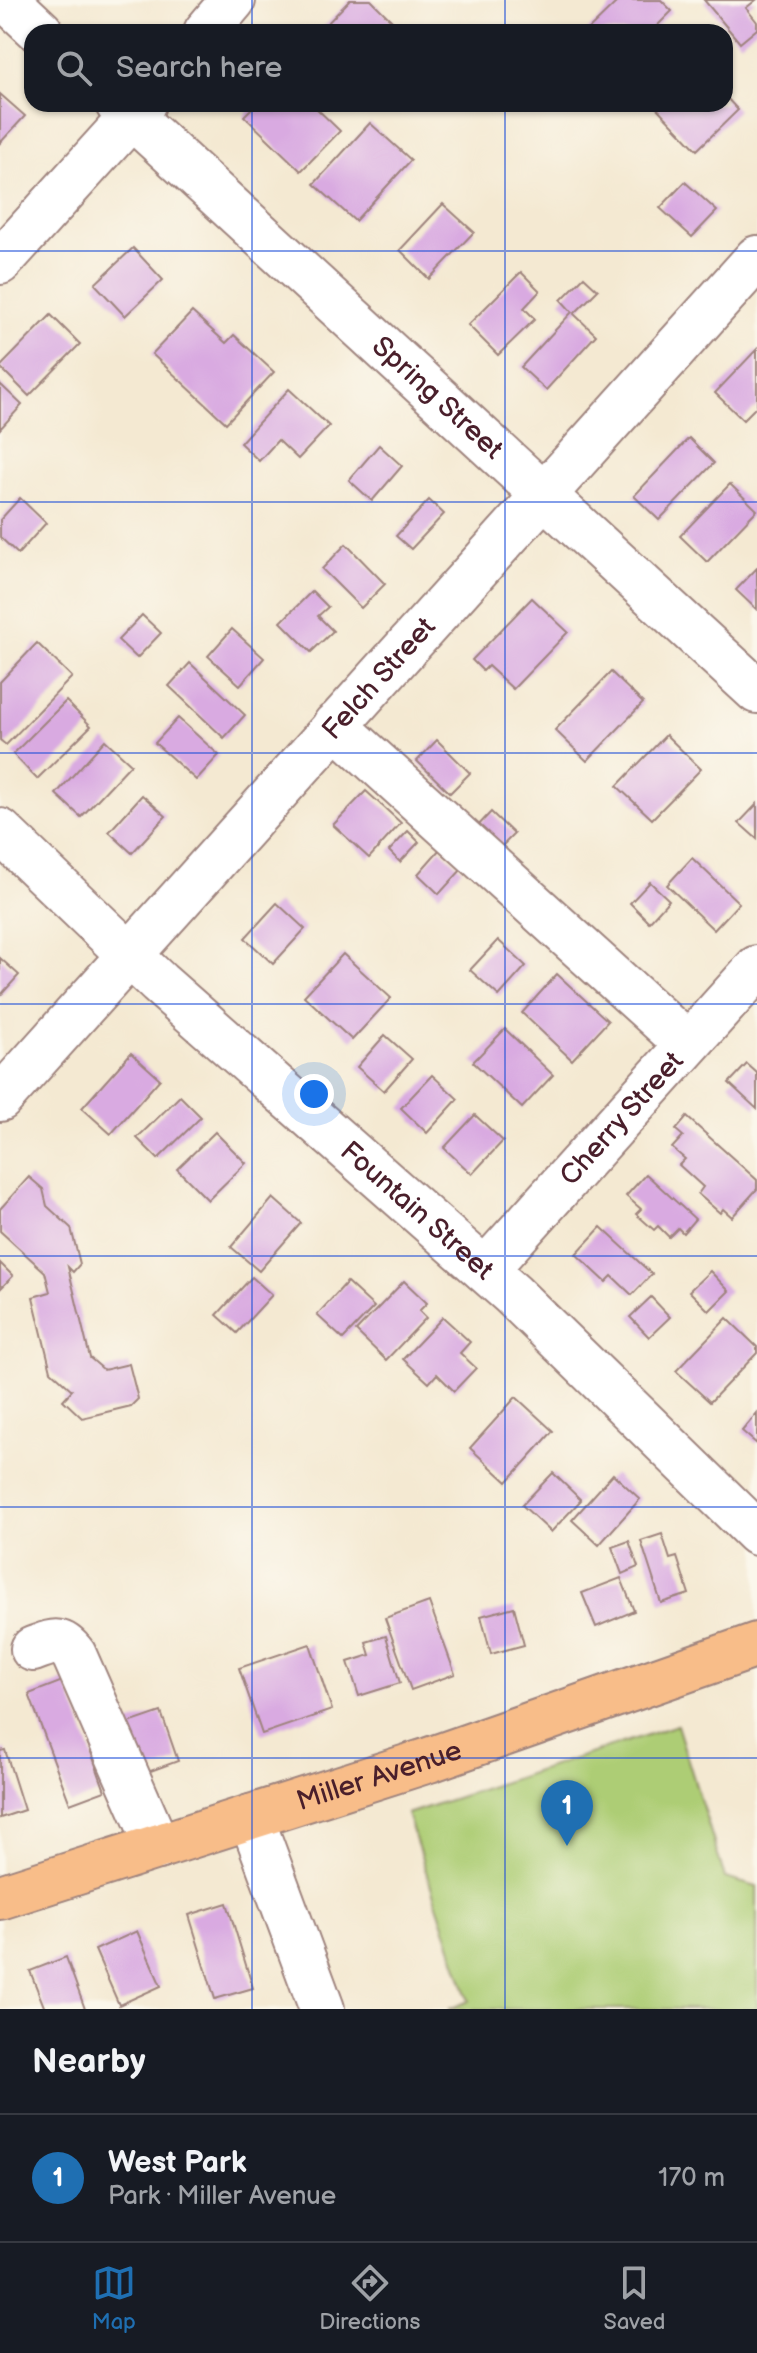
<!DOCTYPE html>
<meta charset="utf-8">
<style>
body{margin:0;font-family:"Balsamiq Sans",sans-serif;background:#242831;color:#f1f3f6}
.you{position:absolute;left:314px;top:1094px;width:28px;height:28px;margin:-20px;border:6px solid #fff;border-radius:50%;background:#1a73e8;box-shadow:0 0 0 12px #1a73e833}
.badge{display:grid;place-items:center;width:52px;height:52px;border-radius:50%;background:#1f6fb2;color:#fff;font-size:26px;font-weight:700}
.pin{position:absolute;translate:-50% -66px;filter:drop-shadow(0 2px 4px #0008)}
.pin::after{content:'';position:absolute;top:42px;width:28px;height:24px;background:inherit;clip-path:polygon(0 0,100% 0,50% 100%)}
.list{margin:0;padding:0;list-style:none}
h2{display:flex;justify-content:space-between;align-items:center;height:104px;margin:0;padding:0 32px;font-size:34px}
h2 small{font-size:26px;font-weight:400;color:#9ea1a6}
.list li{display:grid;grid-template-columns:52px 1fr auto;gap:24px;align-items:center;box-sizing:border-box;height:128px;padding:0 32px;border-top:2px solid #363941}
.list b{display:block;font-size:30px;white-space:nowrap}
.list p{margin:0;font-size:26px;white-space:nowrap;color:#9ea1a6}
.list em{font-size:26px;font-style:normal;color:#9ea1a6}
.icon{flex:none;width:44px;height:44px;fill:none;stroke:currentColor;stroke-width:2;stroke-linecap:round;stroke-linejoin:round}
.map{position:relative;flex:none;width:757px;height:2009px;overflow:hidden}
.search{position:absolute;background:#171b24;box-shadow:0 2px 6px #0004;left:24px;right:24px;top:24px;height:88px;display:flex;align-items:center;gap:20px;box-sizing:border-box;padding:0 28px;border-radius:24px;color:#9ea1a6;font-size:30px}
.sheet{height:232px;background:#171b24}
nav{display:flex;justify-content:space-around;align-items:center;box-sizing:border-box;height:112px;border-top:2px solid #363941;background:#171b24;font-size:22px;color:#9ea1a6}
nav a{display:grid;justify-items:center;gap:4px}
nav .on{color:#1f6fb2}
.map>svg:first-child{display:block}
</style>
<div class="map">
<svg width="757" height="2009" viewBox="0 0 757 2009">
<rect width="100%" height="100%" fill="#fbf7ec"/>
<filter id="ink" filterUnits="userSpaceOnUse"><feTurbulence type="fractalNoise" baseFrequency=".0125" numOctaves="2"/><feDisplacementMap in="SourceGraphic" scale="16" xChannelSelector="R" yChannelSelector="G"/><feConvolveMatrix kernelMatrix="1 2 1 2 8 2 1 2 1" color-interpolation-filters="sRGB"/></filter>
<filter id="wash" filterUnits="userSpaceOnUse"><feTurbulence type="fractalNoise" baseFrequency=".006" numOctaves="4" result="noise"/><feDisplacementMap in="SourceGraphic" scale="32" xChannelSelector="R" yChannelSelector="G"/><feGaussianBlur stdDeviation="1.8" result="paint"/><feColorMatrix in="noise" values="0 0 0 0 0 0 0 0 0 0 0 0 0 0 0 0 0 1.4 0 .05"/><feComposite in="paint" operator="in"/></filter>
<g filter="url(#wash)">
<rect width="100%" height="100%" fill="#f4e9d2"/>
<path fill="#adcd74" stroke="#7c7650" stroke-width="2" d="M677,1725L725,1878L757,1887V2009H449L469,2001L407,1814Z"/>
<g id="blocks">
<g fill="#d9aae1">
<path d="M350,0H371L403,32H319Z"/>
<path d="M619,0H661L672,11L651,32H586Z"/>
<path d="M704,0H756L746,8L757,22V29L740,43Z"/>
<path d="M0,94L25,116L0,143Z"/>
<path d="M725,96L738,110L697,150L653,104H725Z"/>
<path d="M256,104H312L340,131L301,171L244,116Z"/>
<path d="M370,123L411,160L355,221L314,184Z"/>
<path d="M685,182L717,211L692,237L660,208Z"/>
<path d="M443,204L474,232L429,279L400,250Z"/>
<path d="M133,248L163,280L125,316L95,284Z"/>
<path d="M521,272L540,291L524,308L535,319L498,355L468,325Z"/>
<path d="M584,277L598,290L574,314L596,335L546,390L521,367L572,312L561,300Z"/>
<path d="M192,312L226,343L234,335L274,372L226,423L152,354Z"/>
<path d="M51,315L80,344L29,396L0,367Z"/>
<path d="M757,349V406L743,420L715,393Z"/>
<path d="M0,384L22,405L0,429Z"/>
<path d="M289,389L329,426L298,459L278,440L259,461L240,443Z"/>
<path d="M689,438L714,463L659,520L634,496Z"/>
<path d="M379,445L402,466L372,501L349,480Z"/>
<path d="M730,484L757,510L707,562L680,536Z"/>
<path d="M20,498L46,523L18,554L0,537V520Z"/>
<path d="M429,500L444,514L411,549L396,536Z"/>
<path d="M346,544L385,584L361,608L322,569Z"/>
<path d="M757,568V610L736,590Z"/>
<path d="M312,591L328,607L318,616L333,631L311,652L281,622Z"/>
<path d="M532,598L568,632L513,689L488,666L483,671L472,660Z"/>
<path d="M142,615L161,633L137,658L118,640Z"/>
<path d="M232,629L264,658L240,685L208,656Z"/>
<path d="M37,643L72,677L6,745L0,740V682Z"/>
<path d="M190,663L245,715L224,738L169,686Z"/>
<path d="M611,672L643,703L587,761L555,730Z"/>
<path d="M66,701L91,726L37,779L13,754Z"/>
<path d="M178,718L219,755L196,780L155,743Z"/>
<path d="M666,735L701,769L652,819L617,786Z"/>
<path d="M105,740L131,764L81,817L56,794Z"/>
<path d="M437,740L470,773L450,793L417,761Z"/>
<path d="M366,791L401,823L369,858L333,825Z"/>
<path d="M142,795L166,816L132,853L109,832Z"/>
<path d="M757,804V839L739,823Z"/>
<path d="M491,812L514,834L499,849L476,828Z"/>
<path d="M408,831L419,842L400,862L389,851Z"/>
<path d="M440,849L462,869L439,894L418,874Z"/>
<path d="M692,858L739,903L714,930L667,885Z"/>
<path d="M650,882L669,900L649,922L630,903Z"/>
<path d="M277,903L305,929L273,964L245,938Z"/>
<path d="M498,940L526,966L499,996L470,970Z"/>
<path d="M343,954L391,998L352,1040L304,996Z"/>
<path d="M0,958L19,975L0,996Z"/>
<path d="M557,974L608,1021L572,1060L522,1013Z"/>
<path d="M505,1029L553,1075L522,1108L473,1062Z"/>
<path d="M385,1035L412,1059L384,1091L357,1067Z"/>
<path d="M131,1053L160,1079L111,1134L82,1108Z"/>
<path d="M747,1064L757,1073V1109L729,1083Z"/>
<path d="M432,1075L458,1099L427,1133L401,1108Z"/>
<path d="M180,1096L201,1117L158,1159L137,1138Z"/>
<path d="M475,1115L503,1141L472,1174L444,1148Z"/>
<path d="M687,1117L757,1180V1189L732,1217L723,1209L720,1213L698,1194L703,1187L679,1165L685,1159L672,1148L683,1136L676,1130Z"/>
<path d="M215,1132L246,1163L208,1200L177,1169Z"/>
<path d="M646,1174L695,1219L683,1233L678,1228L669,1237L658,1226L654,1230L636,1214L641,1209L626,1196Z"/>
<path d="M29,1177L43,1189L47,1206L71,1228L80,1264L73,1272L68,1267L90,1358L104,1370L129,1364L138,1399L131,1406L82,1418L63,1400L72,1390L51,1371L33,1297L50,1292L45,1272L0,1231V1209Z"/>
<path d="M273,1198L301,1223L259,1271L231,1247Z"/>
<path d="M601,1227L652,1274L632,1295L612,1276L606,1282L576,1254Z"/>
<path d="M0,1263L13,1276L0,1289Z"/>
<path d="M710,1271L729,1291L709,1311L689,1291Z"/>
<path d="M252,1277L272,1295L237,1333L217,1315Z"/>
<path d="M404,1281L427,1303L419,1311L426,1318L386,1360L356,1331Z"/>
<path d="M347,1282L374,1307L343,1339L317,1315Z"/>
<path d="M651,1297L670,1317L649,1337L630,1317Z"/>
<path d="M443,1317L470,1342L460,1353L476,1368L454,1391L437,1374L429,1383L403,1359Z"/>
<path d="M727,1318L757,1347V1353L710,1402L676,1371Z"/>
<path d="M516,1397L553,1431L507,1482L470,1448Z"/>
<path d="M757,1413V1444L742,1431Z"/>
<path d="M553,1473L581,1500L551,1532L522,1505Z"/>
<path d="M613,1474L640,1499L599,1545L572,1520Z"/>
<path d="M662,1534L670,1559L677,1557L689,1594L661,1603L641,1541Z"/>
<path d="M629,1541L638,1567L622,1574L612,1547Z"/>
<path d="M621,1578L634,1611L596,1627L582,1593Z"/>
<path d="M429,1602L455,1674L411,1690L385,1618Z"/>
<path d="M514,1607L524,1645L491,1654L481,1616Z"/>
<path d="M386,1636L400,1683L359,1696L348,1662L370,1655L366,1642Z"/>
<path d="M310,1644L332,1710L262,1734L239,1668Z"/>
<path d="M65,1680L105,1791L70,1804L29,1694Z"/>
<path d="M161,1712L178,1761L137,1776L120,1726Z"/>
<path d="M5,1750L24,1810L0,1818V1751Z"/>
<path d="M227,1903L253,1988L215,1999L189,1915Z"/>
<path d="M137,1931L161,1986L119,2005L95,1950Z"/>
<path d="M66,1957L85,2009H45L30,1971Z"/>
</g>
</g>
</g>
<g filter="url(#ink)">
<use href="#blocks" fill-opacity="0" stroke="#9f847e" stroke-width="2"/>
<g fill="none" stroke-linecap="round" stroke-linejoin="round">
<g stroke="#9f847e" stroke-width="48">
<g id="minor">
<path d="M7,0L41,32"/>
<path d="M206,32L233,0"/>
<path id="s1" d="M118,104L757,691"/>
<path d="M0,262L143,104"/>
<path d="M335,725L687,1044"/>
<path id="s2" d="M0,831L159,983L512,1294L757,1533"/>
<path id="s3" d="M0,1099L757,258"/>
<path id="s4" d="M485,1270L757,968"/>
<path d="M33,1649C53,1642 60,1636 74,1655L158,1847"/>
<path d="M251,1817L322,2009"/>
</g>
</g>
<g stroke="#9f847e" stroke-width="48">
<g id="major">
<path id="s5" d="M0,1897L429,1760L757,1645"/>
</g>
</g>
<use href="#minor" stroke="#fff" stroke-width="44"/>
<use href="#major" stroke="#f8bd89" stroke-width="44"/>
</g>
</g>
<path fill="none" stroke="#1d4ed8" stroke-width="2" stroke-opacity="0.55" d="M252,0V32M505,0V32M252,104V2009M505,104V2009M0,251H757M0,502H757M0,753H757M0,1004H757M0,1256H757M0,1507H757M0,1758H757"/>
<g text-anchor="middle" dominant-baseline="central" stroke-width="7" stroke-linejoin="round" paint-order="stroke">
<g font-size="28" fill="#4a1f2b" stroke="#fbf7ec">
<text stroke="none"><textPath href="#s1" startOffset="434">Spring Street</textPath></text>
<text stroke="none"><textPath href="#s3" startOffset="566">Felch Street</textPath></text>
<text stroke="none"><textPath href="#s4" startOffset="204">Cherry Street</textPath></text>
<text stroke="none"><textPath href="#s2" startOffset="564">Fountain Street</textPath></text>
<text stroke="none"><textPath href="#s5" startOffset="398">Miller Avenue</textPath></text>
</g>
</g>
</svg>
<div class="you"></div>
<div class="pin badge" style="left:567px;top:1846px">1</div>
<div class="search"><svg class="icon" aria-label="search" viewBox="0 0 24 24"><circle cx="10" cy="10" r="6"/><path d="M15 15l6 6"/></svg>Search here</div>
</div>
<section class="sheet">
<h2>Nearby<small></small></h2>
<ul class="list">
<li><span class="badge">1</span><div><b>West Park</b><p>Park · Miller Avenue</p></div><em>170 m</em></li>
</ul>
</section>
<nav>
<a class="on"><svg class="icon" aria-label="map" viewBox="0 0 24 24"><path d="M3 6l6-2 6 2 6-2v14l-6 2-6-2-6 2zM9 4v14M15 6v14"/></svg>Map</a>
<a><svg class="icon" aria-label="directions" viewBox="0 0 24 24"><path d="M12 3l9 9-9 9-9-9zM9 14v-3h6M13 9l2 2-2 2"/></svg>Directions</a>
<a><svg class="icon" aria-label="saved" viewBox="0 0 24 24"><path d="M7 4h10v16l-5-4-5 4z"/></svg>Saved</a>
</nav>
